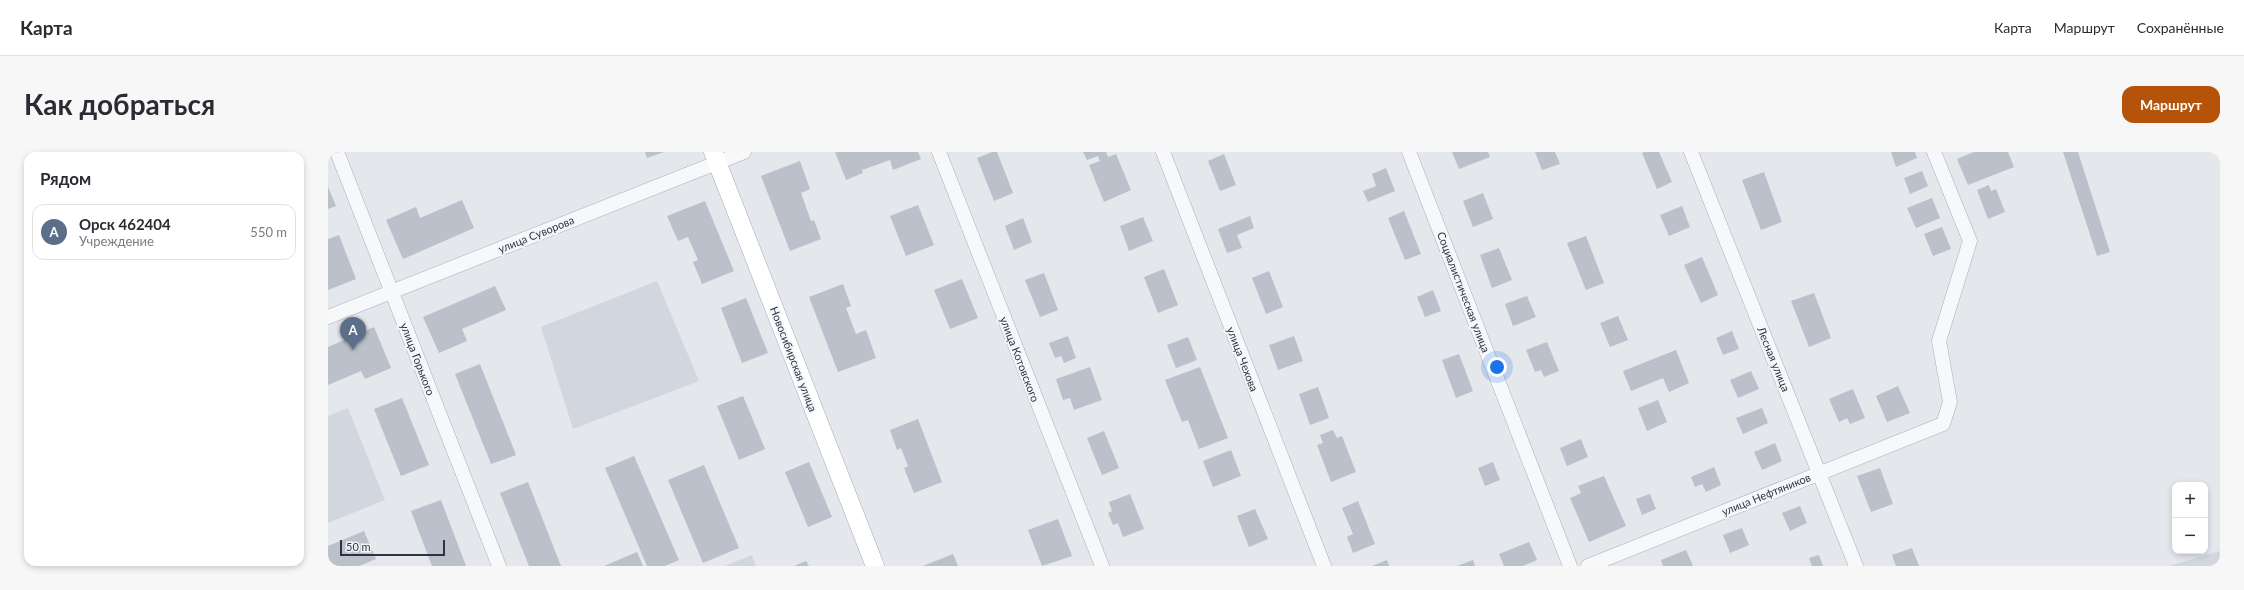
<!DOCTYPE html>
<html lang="ru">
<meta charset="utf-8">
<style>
body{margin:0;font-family:Lato,sans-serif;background:#f7f7f7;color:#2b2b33}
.controls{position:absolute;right:12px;bottom:12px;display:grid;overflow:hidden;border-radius:8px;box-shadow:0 2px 6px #0003}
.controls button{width:36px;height:36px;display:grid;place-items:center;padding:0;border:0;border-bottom:1px solid #e1e1e2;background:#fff;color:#2b2b33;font:20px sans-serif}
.scale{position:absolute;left:12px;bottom:10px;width:105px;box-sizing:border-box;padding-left:4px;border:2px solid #2b3445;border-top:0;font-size:11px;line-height:14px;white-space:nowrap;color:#2b3445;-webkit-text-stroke:3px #f4f6f9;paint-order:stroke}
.you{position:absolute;left:1169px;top:215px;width:14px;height:14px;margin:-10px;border:3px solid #fff;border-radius:50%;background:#1a73e8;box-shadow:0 0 0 6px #1a73e833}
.badge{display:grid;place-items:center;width:26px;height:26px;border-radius:50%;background:#b45309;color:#fff;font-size:13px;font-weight:700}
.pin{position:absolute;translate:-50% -33px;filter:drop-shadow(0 1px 2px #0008)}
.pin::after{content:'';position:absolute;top:21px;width:14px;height:12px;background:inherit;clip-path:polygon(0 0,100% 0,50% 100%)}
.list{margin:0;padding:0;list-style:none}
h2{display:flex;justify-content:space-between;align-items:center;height:52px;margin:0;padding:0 16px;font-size:17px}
h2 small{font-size:13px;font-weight:400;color:#7c7c81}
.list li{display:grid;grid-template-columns:26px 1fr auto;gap:12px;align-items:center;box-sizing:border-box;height:56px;margin:0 8px 8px;padding:0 8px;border:1px solid #e1e1e2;border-radius:12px}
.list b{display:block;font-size:15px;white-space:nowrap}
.list p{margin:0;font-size:13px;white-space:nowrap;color:#7c7c81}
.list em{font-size:13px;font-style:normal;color:#7c7c81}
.map{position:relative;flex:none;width:1892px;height:414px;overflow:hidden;border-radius:12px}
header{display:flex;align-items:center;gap:24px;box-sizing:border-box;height:56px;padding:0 20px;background:#fff;border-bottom:1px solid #e1e1e2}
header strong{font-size:19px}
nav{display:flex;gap:22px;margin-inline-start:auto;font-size:14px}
.intro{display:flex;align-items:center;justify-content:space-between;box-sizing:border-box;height:96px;padding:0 24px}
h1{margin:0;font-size:28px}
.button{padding:10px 18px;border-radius:12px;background:#b45309;color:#fff;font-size:14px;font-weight:700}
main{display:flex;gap:24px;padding:0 24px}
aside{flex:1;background:#fff;border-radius:12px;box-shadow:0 2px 6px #0003}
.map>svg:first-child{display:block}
</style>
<header>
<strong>Карта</strong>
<nav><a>Карта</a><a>Маршрут</a><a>Сохранённые</a></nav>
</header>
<div class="intro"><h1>Как добраться</h1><a class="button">Маршрут</a></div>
<main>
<aside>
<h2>Рядом<small></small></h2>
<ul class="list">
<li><span class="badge" style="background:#5c6f8a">A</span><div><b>Орск 462404</b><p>Учреждение</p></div><em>550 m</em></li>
</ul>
</aside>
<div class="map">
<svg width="1892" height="414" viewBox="0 0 1892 414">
<rect width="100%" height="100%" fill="#e4e7ec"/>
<g fill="#d2d6de">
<path d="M329,129L371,229L245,277L213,175Z"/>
<path d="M20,256L57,348L0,371V264Z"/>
<path d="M1892,399V414H1841Z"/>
<path d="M424,403L428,414H397Z"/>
</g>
<g fill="#bbc0ca">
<path d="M317,0H336L319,6Z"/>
<path d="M507,0H590L593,7L565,18L562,8L534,18L535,21L518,28Z"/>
<path d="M664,0H669L685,41L666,49L649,6Z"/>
<path d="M755,0H778L780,5L788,2L803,38L776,50L761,13L772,9L770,4L759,8Z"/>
<path d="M1124,0H1160L1162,5L1131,17Z"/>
<path d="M1207,0H1227L1232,12L1214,18Z"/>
<path d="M1317,0H1331L1344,30L1329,37L1314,1Z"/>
<path d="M1563,0H1587L1589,6L1568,15Z"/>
<path d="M1646,0H1680L1686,15L1640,33L1629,7Z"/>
<path d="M1735,0H1750L1782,100L1769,104Z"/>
<path d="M896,2L908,33L892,39L880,9Z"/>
<path d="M472,9L482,37L473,41L483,69L486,68L493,87L462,99L433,24Z"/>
<path d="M1058,16L1067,39L1040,50L1035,39L1048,34L1044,22Z"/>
<path d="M1594,19L1600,34L1582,42L1576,26Z"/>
<path d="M1436,20L1454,70L1433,78L1414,28Z"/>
<path d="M1661,33L1663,39L1668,37L1677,60L1660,67L1649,38Z"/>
<path d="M0,35L8,54L0,57Z"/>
<path d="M1155,41L1165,67L1145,75L1135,49Z"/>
<path d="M1604,46L1612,66L1588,76L1579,56Z"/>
<path d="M134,48L146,76L75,107L58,68L88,55L92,66Z"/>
<path d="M377,49L406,119L374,132L365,110L370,108L360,85L350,89L339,64Z"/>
<path d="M590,53L606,93L578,104L562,64Z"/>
<path d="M1354,54L1362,75L1341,84L1332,63Z"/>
<path d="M1076,59L1093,102L1077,108L1060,66Z"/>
<path d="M922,64L926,76L909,83L914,96L899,101L890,77Z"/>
<path d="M815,65L825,89L801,99L792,74Z"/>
<path d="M695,66L704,90L686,98L677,74Z"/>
<path d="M1614,75L1623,97L1605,104L1596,82Z"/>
<path d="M11,83L28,127L0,138V87Z"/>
<path d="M1258,84L1276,131L1258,138L1239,91Z"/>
<path d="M1171,96L1184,128L1164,136L1152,103Z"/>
<path d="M1374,105L1390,143L1373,151L1356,113Z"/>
<path d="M836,117L850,153L830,161L816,125Z"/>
<path d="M941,119L955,155L938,162L924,126Z"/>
<path d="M716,121L730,158L712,165L697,128Z"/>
<path d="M634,127L650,166L622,177L606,138Z"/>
<path d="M515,132L523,154L518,156L528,182L538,178L548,206L510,220L481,145Z"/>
<path d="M167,134L178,158L134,177L139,189L111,201L95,165Z"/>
<path d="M1105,138L1113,159L1097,165L1089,145Z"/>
<path d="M1486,141L1503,186L1481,195L1463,149Z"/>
<path d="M1199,144L1208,165L1185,174L1177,152Z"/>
<path d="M418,146L440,201L414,211L393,156Z"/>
<path d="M1290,164L1300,188L1282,195L1272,171Z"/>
<path d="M46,175L63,216L37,227L33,219L0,233V195Z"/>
<path d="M1404,179L1411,197L1395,203L1388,186Z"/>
<path d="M740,184L748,206L736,211L733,204L727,206L721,191Z"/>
<path d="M966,184L975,209L950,218L941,193Z"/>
<path d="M860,185L869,208L848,216L839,193Z"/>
<path d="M1219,190L1231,219L1216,225L1213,218L1207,220L1198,198Z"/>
<path d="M1348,198L1361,231L1341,240L1335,226L1303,239L1295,219Z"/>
<path d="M1131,202L1145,239L1128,246L1114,208Z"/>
<path d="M152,212L188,303L163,312L127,222Z"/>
<path d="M762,215L774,248L746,258L742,246L735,248L728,227Z"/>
<path d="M872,215L900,286L871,297L860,268L854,270L837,228Z"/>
<path d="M1423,219L1431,237L1410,246L1402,228Z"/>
<path d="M1570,234L1582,261L1559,270L1548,244Z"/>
<path d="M990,235L1001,266L982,273L971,242Z"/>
<path d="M1525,237L1537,266L1522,272L1519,266L1511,270L1501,247Z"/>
<path d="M415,244L437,297L411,308L389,254Z"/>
<path d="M74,246L101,313L73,324L46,257Z"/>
<path d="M1330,248L1339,270L1319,279L1310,256Z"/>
<path d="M1434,256L1440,271L1415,282L1408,266Z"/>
<path d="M590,267L614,330L586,341L576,316L580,314L573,296L569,298L562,278Z"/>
<path d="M1005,278L1009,286L1014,284L1028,320L1003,330L989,293L995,291L992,283Z"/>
<path d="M776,279L791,316L774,323L759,286Z"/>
<path d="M1253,287L1260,305L1239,314L1232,296Z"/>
<path d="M1447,291L1454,309L1434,318L1426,300Z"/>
<path d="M903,298L913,324L885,335L875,309Z"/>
<path d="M306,304L351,408L337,414H319L277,316Z"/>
<path d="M481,310L504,365L480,375L457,320Z"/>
<path d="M1165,310L1172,328L1157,334L1150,316Z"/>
<path d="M376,313L411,396L375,411L340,328Z"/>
<path d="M1386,315L1393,333L1378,340L1374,332L1367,335L1363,325Z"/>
<path d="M1552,316L1565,352L1543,360L1529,324Z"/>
<path d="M1276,324L1298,374L1261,390L1242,346L1253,341L1250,334Z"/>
<path d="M200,330L233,414H201L172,341Z"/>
<path d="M802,342L816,377L795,385L790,371L785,373L780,361L784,359L781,350Z"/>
<path d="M1322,342L1328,357L1314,363L1308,347Z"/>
<path d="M113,348L138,414H104L83,359Z"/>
<path d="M1030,349L1047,392L1025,401L1019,385L1025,382L1014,356Z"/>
<path d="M1472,354L1479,371L1462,379L1454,361Z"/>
<path d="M927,357L940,387L921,395L909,364Z"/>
<path d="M730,367L744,404L714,414L700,378Z"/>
<path d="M1414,376L1421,393L1402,401L1395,383Z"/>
<path d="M36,379L48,407L31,414H0V394Z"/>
<path d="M1201,390L1209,408L1195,414H1176L1171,402Z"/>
<path d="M1584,396L1591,414H1568L1564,403Z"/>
<path d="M1358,398L1365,414H1335L1333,408Z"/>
<path d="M309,400L315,414H276Z"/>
<path d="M625,402L630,414H595Z"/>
<path d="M1491,403L1495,414H1484L1481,406Z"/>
<path d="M1059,408L1061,414H1044Z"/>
<path d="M1145,408L1147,414H1129Z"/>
<path d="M478,409L481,414H466Z"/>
</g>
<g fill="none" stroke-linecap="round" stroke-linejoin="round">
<g stroke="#a9aeb7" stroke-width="15">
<g id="minor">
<path d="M9,0L171,414"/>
<path d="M611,0L774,414"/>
<path d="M835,0L996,414"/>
<path d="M1081,0L1242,414"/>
<path d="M1363,0L1528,414"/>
<path d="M0,165L416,0"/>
<path d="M1260,414L1615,272L1622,250L1611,189L1642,89L1606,0"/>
</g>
</g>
<g stroke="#a3abb8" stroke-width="19">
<path id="major" d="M385,0L547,414"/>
</g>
<use href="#minor" stroke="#f7f8fa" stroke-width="14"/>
<use href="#major" stroke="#fff" stroke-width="18"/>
</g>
<g text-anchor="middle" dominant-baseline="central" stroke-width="4" stroke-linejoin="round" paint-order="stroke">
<g font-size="11" fill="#2b3445" stroke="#f4f6f9">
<text transform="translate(208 82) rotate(-22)">улица Суворова</text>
<text transform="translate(1136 140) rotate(69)">Социалистическая улица</text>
<text transform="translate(90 207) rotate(69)">улица Горького</text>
<text transform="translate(466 207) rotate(69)">Новосибирская улица</text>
<text transform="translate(692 207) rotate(69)">улица Котовского</text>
<text transform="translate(915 207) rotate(69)">улица Чехова</text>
<text transform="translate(1446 207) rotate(68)">Лесная улица</text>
<text transform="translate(1438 342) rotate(-22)">улица Нефтяников</text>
</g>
</g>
</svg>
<div class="controls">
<button>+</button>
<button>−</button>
</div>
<div class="scale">50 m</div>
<div class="you"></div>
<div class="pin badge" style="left:25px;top:198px;background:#5c6f8a">A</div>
</div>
</main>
